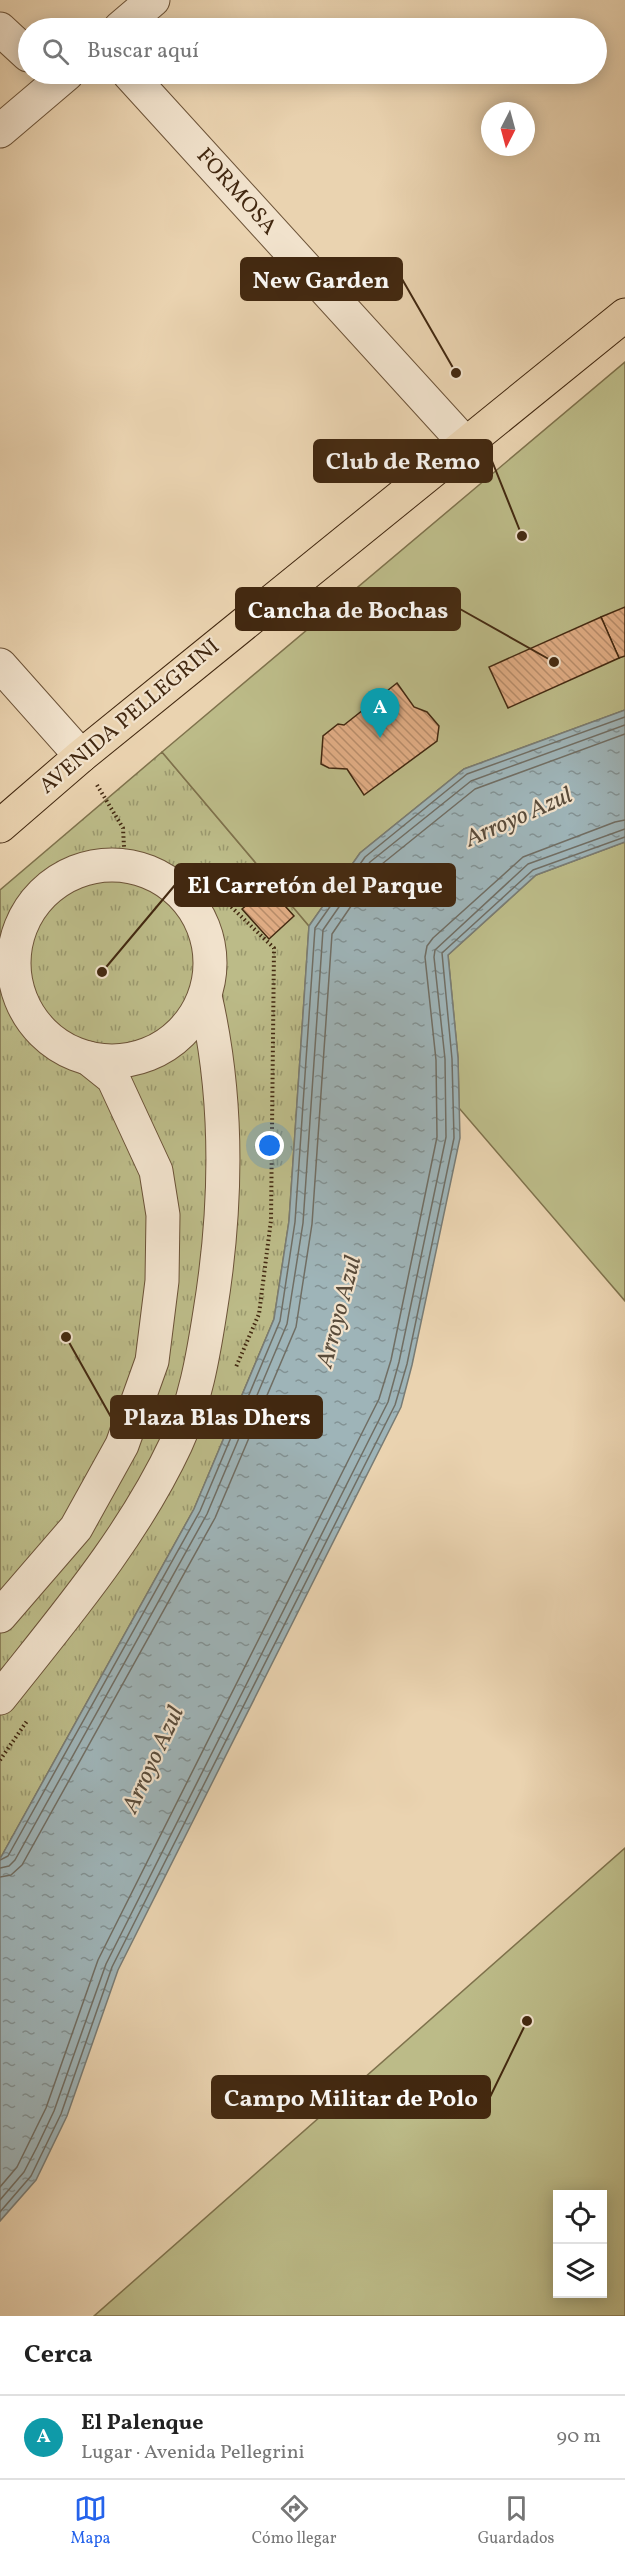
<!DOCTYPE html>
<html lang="es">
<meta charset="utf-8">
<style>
body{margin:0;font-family:Vollkorn,serif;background:#f6f6f6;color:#222}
.controls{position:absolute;right:18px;bottom:18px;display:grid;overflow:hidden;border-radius:0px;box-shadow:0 3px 15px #0003}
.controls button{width:54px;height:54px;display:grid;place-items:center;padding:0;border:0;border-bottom:2px solid #e0e0e0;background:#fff;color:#222;font:30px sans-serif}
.compass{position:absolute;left:481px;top:102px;width:54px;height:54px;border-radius:50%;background:#fff;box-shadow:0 3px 15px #0003;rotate:186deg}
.you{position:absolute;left:270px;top:1146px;width:21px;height:21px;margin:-15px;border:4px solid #fff;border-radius:50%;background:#1a73e8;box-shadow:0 0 0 9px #1a73e833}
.badge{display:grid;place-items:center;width:39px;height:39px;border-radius:50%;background:#2563eb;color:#fff;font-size:20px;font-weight:700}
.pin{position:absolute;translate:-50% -50px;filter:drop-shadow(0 2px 3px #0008)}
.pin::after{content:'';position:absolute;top:32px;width:21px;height:18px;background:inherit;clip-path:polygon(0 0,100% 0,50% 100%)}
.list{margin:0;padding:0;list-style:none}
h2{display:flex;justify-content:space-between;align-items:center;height:78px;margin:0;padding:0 24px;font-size:26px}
h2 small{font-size:20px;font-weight:400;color:#767676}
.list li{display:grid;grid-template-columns:39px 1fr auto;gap:18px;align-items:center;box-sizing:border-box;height:84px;padding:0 24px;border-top:2px solid #e0e0e0}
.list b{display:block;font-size:22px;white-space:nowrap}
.list p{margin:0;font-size:20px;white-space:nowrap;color:#767676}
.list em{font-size:20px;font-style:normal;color:#767676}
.icon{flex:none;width:33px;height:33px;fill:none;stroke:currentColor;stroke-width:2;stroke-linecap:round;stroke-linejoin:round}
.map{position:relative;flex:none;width:625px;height:2316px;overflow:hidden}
.search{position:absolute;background:#fff;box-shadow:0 3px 15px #0003;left:18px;right:18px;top:18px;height:66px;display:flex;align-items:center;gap:15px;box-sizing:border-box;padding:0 21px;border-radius:33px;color:#767676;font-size:22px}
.sheet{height:162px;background:#fff}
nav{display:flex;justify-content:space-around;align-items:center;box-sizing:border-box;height:84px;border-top:2px solid #e0e0e0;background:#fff;font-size:16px;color:#767676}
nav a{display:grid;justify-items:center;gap:3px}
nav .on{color:#2563eb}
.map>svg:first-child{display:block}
</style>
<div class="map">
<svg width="625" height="2316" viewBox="0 0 625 2316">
<defs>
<pattern id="park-tufts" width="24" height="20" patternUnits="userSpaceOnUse" patternTransform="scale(1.5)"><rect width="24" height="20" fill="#bcbb88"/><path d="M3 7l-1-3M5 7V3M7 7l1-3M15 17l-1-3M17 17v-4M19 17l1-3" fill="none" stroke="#9a986e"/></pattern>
<pattern id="water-ripples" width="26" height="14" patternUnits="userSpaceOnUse" patternTransform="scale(1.5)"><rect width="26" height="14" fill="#9eb4b8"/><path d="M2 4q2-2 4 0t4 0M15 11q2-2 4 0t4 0" fill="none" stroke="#829294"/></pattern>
<pattern id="building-back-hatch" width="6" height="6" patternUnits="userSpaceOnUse" patternTransform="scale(1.5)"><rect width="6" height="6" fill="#e1ad85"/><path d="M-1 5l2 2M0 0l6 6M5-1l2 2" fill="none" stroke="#b88d6b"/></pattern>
</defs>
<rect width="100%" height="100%" fill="#ead3b0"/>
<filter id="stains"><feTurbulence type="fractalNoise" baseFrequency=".00333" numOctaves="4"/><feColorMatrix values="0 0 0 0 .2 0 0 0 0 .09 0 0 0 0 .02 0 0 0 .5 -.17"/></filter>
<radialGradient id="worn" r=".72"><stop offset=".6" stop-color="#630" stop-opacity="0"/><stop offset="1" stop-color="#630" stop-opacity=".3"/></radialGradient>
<path fill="url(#park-tufts)" stroke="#7f724c" stroke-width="1.5" d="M162,752L309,926L289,1221L274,1319L194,1509L0,1859V890Z"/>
<g fill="#bcbb88" stroke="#7f724c" stroke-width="1.5" fill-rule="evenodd">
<path d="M625,362V710L464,769L360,853L309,926L162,752Z"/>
<path d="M625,842V1301L459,1108L458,1058L448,955L536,875Z"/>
<path d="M625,1848V2316H94ZM602,2194V2294H558V2194Z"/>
</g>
<path fill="url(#water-ripples)" stroke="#797c75" stroke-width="1.5" d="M625,710V842L536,875L448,955L458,1058L460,1138L412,1365L401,1407L118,1970L67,2116L36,2180L0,2221V1859L194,1509L274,1319L289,1221L309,926L360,853L464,769Z"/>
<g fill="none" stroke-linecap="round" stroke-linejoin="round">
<g stroke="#706e64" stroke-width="1.5">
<path d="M0,1860L8,1856L200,1511L280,1321L295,1222L315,928L365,857L467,774L625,717"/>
<path d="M0,1868L9,1866L15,1860L207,1514L287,1324L303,1223L323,930L370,862L471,781L625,725"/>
<path d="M0,1877L11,1875L22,1865L215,1518L296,1327L312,1224L332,934L377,868L475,789L625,734"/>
<path d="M0,2187L17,2167L46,2108L98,1960L379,1399L391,1360L437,1137L436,1060L425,957L427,946L433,938L523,857L615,822L625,820"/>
<path d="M0,2200L24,2172L37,2147L54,2111L106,1964L388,1402L399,1362L446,1137L445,1059L434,957L435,950L528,864L625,829"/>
<path d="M0,2212L31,2176L61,2114L112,1967L395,1405L407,1364L454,1138L452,1059L442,953L533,870L625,837"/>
</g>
</g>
<g fill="url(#building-back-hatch)" stroke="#422810" stroke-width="1.5">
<path d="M625,607V656L619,658L601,617Z"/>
<path d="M601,617L619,658L508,708L489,667Z"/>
<path d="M397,683L414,707L427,712L439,726L437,741L364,795L347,769L329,768L321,764L323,736L338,724L344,725Z"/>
<path d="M268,887L294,916L269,939L242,909Z"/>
</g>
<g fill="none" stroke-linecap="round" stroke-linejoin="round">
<g stroke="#6c5338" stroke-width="35">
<g id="minor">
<path d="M120,28L153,0"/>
<path d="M0,29L28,55"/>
<path d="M129,74L465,443"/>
<path d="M0,131L67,74"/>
<path d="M0,665L81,756"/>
<circle cx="112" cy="963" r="98"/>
<path d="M0,1616L76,1528L122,1445L152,1361L162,1281L163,1215L156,1171L113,1078L88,1058"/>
<path d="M0,1698C64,1617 132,1538 176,1444C195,1403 203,1357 210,1312C227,1208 229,1100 205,996"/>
</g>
</g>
<g stroke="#422810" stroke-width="35">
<path id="major" d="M0,826L81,756L625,315"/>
</g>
<g stroke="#422810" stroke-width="4" stroke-dasharray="1.5 3" stroke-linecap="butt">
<path d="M97,785L123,828L125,866"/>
<path d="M181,894L222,898L274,948L271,1220L259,1314L236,1367"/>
<path d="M0,1760L27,1721"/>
</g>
<use href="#minor" stroke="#f1e2cc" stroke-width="33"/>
<use href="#major" stroke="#ead3b0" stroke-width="33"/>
</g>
<g text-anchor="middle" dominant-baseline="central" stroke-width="4.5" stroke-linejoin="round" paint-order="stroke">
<g font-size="22" fill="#422810" stroke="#f1e2cc">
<text transform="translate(236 192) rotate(48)">FORMOSA</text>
<text transform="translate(130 717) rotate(-40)">AVENIDA PELLEGRINI</text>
</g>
<g font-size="24" font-style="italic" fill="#594b3a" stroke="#f1e2cc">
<text transform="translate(519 818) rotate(-24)">Arroyo Azul</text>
<text transform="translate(340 1312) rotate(-75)">Arroyo Azul</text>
<text transform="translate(154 1760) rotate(-65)">Arroyo Azul</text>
</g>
</g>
<path fill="none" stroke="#422810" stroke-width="2" d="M456 373L402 279M522 536L492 461M554 662L460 609M102 972L175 885M66 1337L111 1417M527 2021L490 2097"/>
<g fill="#422810" stroke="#f1e2cc" stroke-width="2">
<circle cx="456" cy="373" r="6"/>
<circle cx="522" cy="536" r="6"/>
<circle cx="554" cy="662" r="6"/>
<circle cx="102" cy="972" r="6"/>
<circle cx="66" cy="1337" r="6"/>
<circle cx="527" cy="2021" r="6"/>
</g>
<g fill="#422810" stroke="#422810" stroke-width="2">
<rect x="241" y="258" width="161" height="42" rx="6"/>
<rect x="314" y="440" width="178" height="42" rx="6"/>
<rect x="236" y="588" width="224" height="42" rx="6"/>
<rect x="175" y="864" width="280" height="42" rx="6"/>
<rect x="111" y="1396" width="211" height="42" rx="6"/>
<rect x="212" y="2076" width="278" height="42" rx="6"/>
</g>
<g font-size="24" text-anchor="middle" font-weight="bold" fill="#fff">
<text x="321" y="288">New Garden</text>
<text x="403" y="469">Club de Remo</text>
<text x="348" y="618">Cancha de Bochas</text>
<text x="315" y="893">El Carretón del Parque</text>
<text x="217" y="1425">Plaza Blas Dhers</text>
<text x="351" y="2106">Campo Militar de Polo</text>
</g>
<rect width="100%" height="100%" filter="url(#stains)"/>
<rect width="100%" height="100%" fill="url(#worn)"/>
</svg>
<div class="controls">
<button><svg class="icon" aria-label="locate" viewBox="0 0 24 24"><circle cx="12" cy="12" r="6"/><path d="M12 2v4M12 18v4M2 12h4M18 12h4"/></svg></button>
<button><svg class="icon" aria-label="layers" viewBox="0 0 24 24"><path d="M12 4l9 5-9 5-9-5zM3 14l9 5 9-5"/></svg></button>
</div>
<svg class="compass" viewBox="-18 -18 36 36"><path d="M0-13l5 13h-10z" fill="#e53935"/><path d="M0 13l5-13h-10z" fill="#767676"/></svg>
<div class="you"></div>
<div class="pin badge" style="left:380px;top:738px;background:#0f9aa8">A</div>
<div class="search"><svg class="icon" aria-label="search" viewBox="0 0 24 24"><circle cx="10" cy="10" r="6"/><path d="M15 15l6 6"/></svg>Buscar aquí</div>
</div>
<section class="sheet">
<h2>Cerca<small></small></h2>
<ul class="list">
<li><span class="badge" style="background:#0f9aa8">A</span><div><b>El Palenque</b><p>Lugar · Avenida Pellegrini</p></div><em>90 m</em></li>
</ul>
</section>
<nav>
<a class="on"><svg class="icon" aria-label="map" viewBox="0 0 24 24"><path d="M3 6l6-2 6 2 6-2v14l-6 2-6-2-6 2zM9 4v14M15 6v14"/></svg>Mapa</a>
<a><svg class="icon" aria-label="directions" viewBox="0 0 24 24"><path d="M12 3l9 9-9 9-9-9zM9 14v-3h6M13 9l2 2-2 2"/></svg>Cómo llegar</a>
<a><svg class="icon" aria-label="saved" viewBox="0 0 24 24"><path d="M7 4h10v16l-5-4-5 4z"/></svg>Guardados</a>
</nav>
